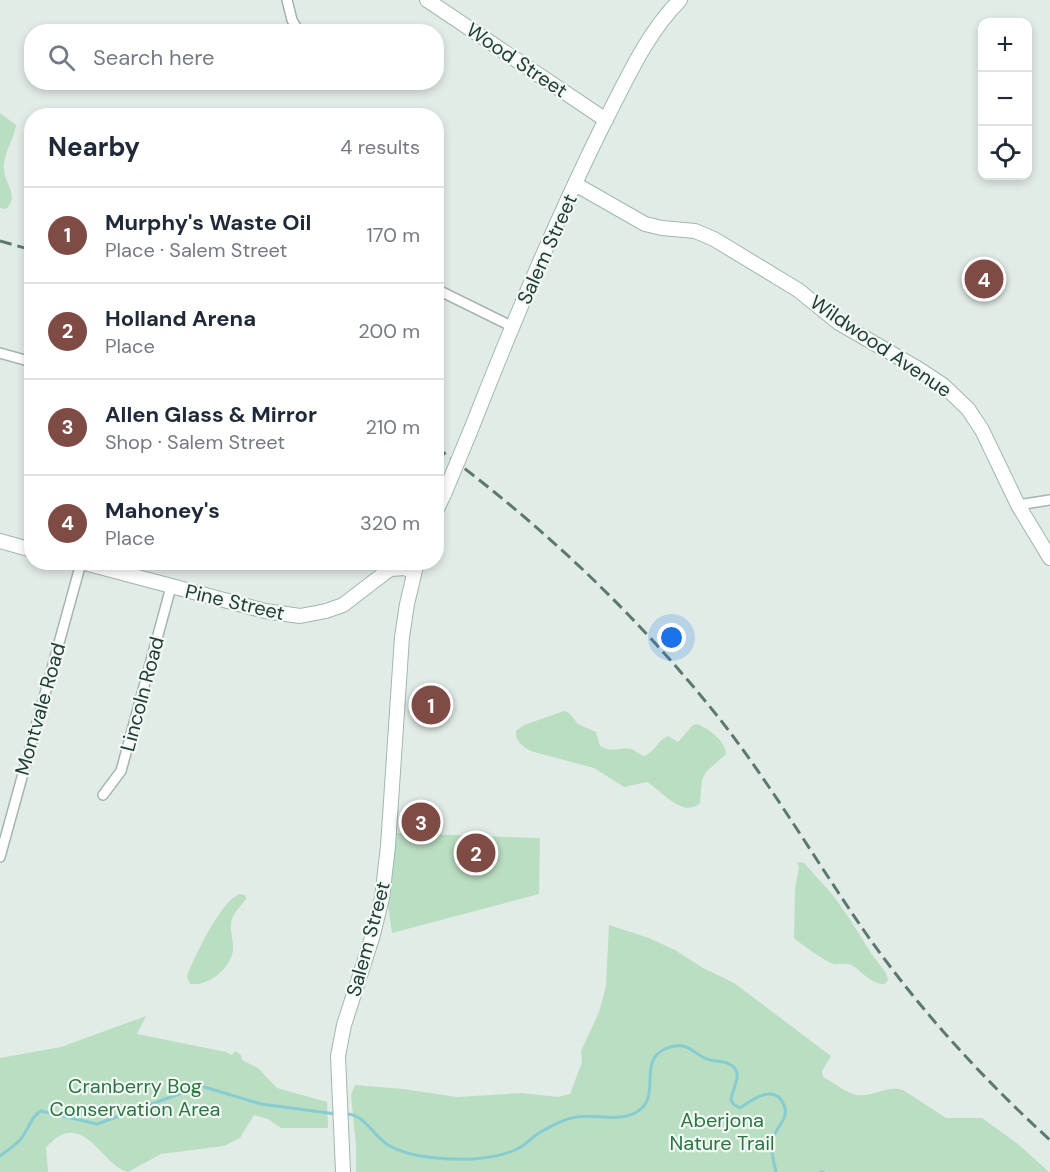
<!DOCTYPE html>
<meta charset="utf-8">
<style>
body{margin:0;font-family:"DM Sans",sans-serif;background:#f2f2f3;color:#1f2937}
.controls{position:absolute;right:18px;top:18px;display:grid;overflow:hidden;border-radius:12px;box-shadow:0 3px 9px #0003}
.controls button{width:54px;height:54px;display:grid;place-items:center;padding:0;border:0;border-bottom:2px solid #e0e1e3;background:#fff;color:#1f2937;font:30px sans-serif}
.you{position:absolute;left:672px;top:638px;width:21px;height:21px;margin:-15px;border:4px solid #fff;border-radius:50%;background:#1a73e8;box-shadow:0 0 0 9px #1a73e833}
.badge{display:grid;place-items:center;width:39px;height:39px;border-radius:50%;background:#7f4b45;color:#fff;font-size:20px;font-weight:700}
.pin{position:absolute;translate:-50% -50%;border:3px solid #fff;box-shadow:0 2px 6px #0006}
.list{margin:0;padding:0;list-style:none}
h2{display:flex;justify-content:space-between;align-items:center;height:78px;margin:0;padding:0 24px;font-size:26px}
h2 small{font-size:20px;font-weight:400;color:#747a83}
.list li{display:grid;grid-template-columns:39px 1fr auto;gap:18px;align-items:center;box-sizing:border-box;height:96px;padding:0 24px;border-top:2px solid #e0e1e3}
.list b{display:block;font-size:22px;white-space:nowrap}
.list p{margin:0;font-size:20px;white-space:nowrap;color:#747a83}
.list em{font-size:20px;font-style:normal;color:#747a83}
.icon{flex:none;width:33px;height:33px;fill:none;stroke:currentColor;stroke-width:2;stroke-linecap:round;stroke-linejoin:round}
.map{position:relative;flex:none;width:1050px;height:1172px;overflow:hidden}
.search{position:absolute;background:#fff;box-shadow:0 3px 9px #0003;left:24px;top:24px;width:420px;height:66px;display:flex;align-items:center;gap:15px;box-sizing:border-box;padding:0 21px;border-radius:24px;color:#747a83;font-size:22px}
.panel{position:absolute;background:#fff;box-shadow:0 3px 9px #0003;left:24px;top:108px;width:420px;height:462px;border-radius:24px}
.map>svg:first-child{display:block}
</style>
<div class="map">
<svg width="1050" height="1172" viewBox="0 0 1050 1172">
<rect width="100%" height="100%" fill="#e2ece7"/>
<g fill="#badec2">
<path d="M0,113L16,125C14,140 2,155 4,170C5,184 20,197 6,209L0,208Z"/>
<path d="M564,711L569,713L578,724L596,732L600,746C614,754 620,746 631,749C637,751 639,755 645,756C655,751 658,740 668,736L678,742L693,725L697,724C708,728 726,741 726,754L706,772L702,780L700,803C683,819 662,791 647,782L624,787L594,768L534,752C525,748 515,743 516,731L524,725Z"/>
<path d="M395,833L540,838L539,894L392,933L388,905Z"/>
<path d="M801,862L804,863L832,894L849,918L871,953L886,973L888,980L885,984C872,985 862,972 852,965C846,962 840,965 834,964C829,964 798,942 794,938L795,888L799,867L797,863Z"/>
<path d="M239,894L245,895L246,899C241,906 232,914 231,923C230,932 234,942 233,951C230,968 209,987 190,984L187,977L188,973C197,952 220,903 239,894Z"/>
<path d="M609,925L649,938L675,950L703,968L734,983L831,1056L822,1071L823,1077C834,1082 845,1093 857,1095C873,1097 887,1085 903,1090L946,1118H982L1018,1144L1049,1172H356V1146L351,1095L355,1085L403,1089L457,1097L522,1093L558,1097L570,1094L582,1062L581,1051L599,1012L603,998L606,985Z"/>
<path d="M146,1016L137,1034L226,1052L232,1055L235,1051L241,1055L242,1060L258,1068L277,1088L327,1102L328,1128H281L268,1119L254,1115L240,1138L224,1146L161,1154L128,1172C105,1167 89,1122 61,1135C56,1137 51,1143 46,1147L48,1172H0V1058L61,1047Z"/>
</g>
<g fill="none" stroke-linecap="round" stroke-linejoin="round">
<g stroke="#88ccd3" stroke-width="3">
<path d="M346,1114C365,1114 373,1136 388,1145C409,1158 448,1160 473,1159C486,1158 505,1155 517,1149C526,1145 531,1138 539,1133C549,1127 564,1119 576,1117C595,1114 617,1122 635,1113C664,1098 636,1062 665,1049C671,1046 677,1045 683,1046C692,1048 698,1056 707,1059C713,1062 722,1060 729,1064C745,1071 733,1087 731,1099L733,1104L740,1108C753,1099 775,1083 784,1105C786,1109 786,1113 784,1118C780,1127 772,1134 772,1144C771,1153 774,1163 776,1172"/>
<path d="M0,1156C7,1151 14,1146 20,1140C28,1131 31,1116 41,1111L97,1124L201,1086L261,1104L336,1114"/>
<path d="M821,1172H823"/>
</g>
<g stroke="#a4b4ae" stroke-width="12">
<g id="street">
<path d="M287,0L292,20L299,32"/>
<path d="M436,289L513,327"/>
<path d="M0,353L32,362"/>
<path d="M1018,505L1050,500"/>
<path d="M103,795L121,771L171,587"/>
<path d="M0,857L81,563"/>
</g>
</g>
<g stroke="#a0b8ae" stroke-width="16">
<g id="secondary">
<path d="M427,0L606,120"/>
<path d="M575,184L645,224L662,228L695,231L714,239L798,290L839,323L917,368L943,385L968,409L982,430L1018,505L1050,558"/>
<path d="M472,427C512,325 555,222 604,123C626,81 646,34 680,0"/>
<path d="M436,511L445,492"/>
<path d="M0,541L32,550"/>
<path d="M81,562L265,611L300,616L326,611L343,605L390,569L405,568L414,572"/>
<path d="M343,1172L338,1056L344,1025L372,938L382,898L388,846L402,637L407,604L417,562"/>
</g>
</g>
<use href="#street" stroke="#fff" stroke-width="9"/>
<use href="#secondary" stroke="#fff" stroke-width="14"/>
<g stroke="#5c7970" stroke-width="3" stroke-dasharray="12 6" stroke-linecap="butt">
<path d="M0,241L32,250"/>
<path d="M436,447C542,525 637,615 719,718C773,787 817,863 867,935C920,1010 982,1078 1050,1140"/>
</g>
<g stroke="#a0b8ae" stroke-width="16" stroke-linecap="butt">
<path id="secondary-bridge" d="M445,492L472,427"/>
</g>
<use href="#secondary-bridge" stroke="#fff" stroke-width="14"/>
</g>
<g text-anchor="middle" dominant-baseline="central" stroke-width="4.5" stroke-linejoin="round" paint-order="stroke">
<g font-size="20" fill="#213e34" stroke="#f2f9f5">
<text transform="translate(517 60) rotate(34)">Wood Street</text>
<text transform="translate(547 249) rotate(-66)">Salem Street</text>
<text transform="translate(881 346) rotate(34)">Wildwood Avenue</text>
<text transform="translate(235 602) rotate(13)">Pine Street</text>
<text transform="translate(142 694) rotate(-75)">Lincoln Road</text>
<text transform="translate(40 709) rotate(-74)">Montvale Road</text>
<text transform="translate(368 939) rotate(-75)">Salem Street</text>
</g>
<g font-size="20" fill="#2b7543" stroke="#f2f9f5">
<text x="135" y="1086">Cranberry Bog<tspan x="135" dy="23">Conservation Area</tspan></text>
<text x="722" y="1120">Aberjona<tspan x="722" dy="23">Nature Trail</tspan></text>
</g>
</g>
</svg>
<div class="controls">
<button>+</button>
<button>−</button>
<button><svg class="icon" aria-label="locate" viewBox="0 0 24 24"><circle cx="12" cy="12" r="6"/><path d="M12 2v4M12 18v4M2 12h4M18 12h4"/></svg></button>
</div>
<div class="you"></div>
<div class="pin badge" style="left:431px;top:705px">1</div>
<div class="pin badge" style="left:476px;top:853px">2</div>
<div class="pin badge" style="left:421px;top:822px">3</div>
<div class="pin badge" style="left:984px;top:279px">4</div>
<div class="search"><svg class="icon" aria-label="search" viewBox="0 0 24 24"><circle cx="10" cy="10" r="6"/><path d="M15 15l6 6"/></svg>Search here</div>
<section class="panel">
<h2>Nearby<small>4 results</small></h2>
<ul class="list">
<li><span class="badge">1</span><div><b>Murphy's Waste Oil</b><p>Place · Salem Street</p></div><em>170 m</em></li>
<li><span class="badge">2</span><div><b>Holland Arena</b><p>Place</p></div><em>200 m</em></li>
<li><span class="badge">3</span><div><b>Allen Glass &amp; Mirror</b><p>Shop · Salem Street</p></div><em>210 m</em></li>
<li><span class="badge">4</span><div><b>Mahoney's</b><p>Place</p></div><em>320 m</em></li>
</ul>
</section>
</div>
